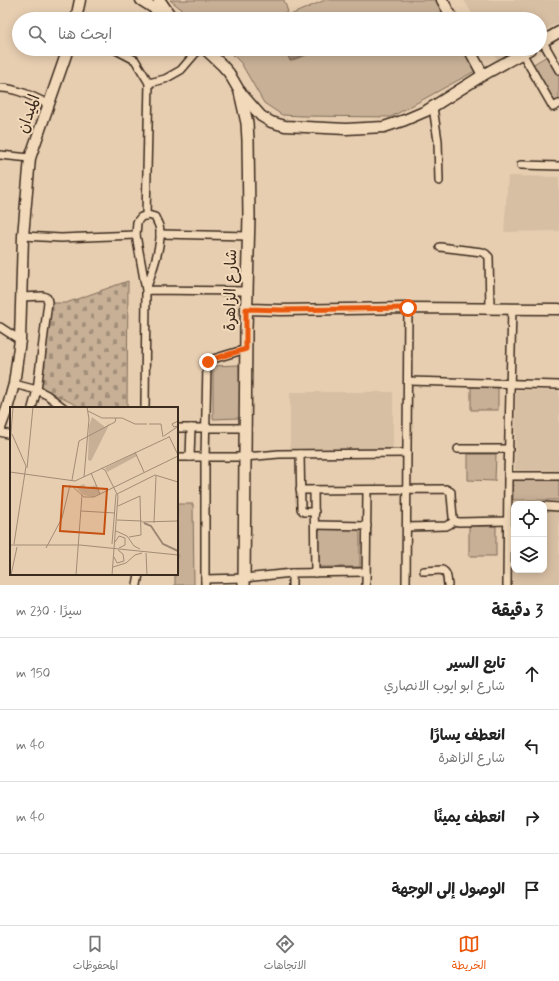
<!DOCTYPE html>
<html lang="ar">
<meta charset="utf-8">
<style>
body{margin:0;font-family:Mynerve,"Playpen Sans Arabic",sans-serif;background:#f2f2f2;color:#222;direction:rtl}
.controls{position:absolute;right:12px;bottom:12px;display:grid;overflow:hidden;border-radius:8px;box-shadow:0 2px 10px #0003}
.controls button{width:36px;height:36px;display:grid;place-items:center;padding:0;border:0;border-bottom:1px solid #e0e0e0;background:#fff;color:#222;font:20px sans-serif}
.stop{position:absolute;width:12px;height:12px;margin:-9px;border:3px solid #ea580c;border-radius:50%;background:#fff}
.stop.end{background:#ea580c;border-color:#fff;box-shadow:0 1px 4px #0008}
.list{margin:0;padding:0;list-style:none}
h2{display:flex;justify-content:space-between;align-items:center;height:52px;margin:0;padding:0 16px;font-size:17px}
h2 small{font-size:13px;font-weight:400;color:#767676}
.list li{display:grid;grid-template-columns:26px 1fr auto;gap:12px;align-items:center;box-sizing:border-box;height:72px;padding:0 16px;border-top:1px solid #e0e0e0}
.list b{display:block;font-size:15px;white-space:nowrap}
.list p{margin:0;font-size:13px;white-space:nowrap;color:#767676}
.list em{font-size:13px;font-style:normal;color:#767676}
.icon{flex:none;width:22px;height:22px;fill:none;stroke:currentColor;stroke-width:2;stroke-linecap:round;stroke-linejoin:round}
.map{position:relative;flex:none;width:559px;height:585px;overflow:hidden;direction:ltr}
.search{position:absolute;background:#fff;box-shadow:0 2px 10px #0003;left:12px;right:12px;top:12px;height:44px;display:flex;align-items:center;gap:10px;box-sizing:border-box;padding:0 14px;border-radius:22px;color:#767676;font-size:15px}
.sheet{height:340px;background:#fff}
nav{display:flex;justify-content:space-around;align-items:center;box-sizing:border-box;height:56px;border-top:1px solid #e0e0e0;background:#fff;font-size:11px;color:#767676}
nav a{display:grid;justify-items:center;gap:2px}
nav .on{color:#ea580c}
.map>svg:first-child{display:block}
</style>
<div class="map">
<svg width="559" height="585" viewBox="0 0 559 585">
<defs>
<pattern id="cemetery-stones" width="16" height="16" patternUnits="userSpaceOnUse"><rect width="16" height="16" fill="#c7b096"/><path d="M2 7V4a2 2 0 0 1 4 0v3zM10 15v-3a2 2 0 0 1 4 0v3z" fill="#a38f7a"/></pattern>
<pattern id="water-waves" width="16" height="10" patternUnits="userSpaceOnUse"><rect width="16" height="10" fill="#9e8873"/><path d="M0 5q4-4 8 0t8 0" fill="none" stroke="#826f5e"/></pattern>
</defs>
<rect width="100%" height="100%" fill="#e7ceb1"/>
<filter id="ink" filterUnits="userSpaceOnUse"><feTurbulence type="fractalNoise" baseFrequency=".025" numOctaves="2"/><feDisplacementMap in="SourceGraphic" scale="8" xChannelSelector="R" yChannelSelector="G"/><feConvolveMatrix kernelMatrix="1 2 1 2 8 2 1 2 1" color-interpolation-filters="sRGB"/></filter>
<g filter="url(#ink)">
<g fill="#d7bfa3">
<path d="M464,0H559V22L540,33V19H475Z"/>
<path d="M491,49H513L497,59Z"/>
<path d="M508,176L559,177V231L504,232Z"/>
<path d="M516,390L559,391V471L515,470Z"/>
<path d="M290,392H393V449L290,450Z"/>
<path d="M511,509H514V570H544V509H559V585H511Z"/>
</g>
<path fill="url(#cemetery-stones)" stroke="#816d5a" d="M128,281L127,408H82L40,387L50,303H66Z"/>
<g fill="#c7b096" stroke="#816d5a">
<path d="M170,0H284L288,12L270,19H194Z"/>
<path d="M325,0H437L447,19H281Z"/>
<path d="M227,49H463L475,71L391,117L303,116L282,115L264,103L241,63Z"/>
<path d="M547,56L559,77V101L554,104L532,65Z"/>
<path d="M239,365L240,418L213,419V366Z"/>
<rect x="471" y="387" width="27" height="23"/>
<path d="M468,454H496L495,481L468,480Z"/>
<rect x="513" y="478" width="46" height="22"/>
<path d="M177,504H193L194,585H175V574H177Z"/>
<rect x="469" y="526" width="27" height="30"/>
<rect x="318" y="528" width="42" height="39"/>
</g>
<path fill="url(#water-waves)" stroke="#766251" d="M285,49H307L309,54L290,61Z"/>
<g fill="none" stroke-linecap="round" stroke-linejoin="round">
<g stroke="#3b2a1e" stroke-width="10">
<g id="street">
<path d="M543,42L559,70"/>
<path d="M114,49L135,60L149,83L146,216"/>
<path d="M522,53L553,107L559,104"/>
<path d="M149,83L165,79L181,70L199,49"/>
<path d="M0,88C16,88 34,97 48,104"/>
<path d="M433,107L438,141L439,181"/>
<path d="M0,155L30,158"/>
<path d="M521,165L559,166"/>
<path d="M160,234L248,236"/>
<path d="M23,236L61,238L136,235"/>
<path d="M440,247L482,252L486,254L489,257L490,308"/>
<path d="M21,297L43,296L47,298L48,302L37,390L32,408"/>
<path d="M0,327L20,340"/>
<path d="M408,381L559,385"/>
<path d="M14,384L37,390L47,395L64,408"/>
<path d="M145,408L146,290L136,235L137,222L141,217L148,215L155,217C156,220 158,223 159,226C164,241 151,274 146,290L246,291"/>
<path d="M177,428H245"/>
<path d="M0,432L11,435"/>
<path d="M458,449H509"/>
<path d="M300,454L301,509L304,512H315"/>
<path d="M177,457H245L279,454L407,453"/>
<path d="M190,457L191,428"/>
<path d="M508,476H559"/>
<path d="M300,490L446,489L451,492V495L453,517L454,521L459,522L508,521"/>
<path d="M314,490L315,573"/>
<path d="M544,506L559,507"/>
<path d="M315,525L367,526"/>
<path d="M407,527L446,526L450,524L454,521"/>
<path d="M424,571L442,570C448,573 447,579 448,585"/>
<path d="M205,579L244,578L292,573L366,572"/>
<path d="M137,585L139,574"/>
<path d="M205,585V457L207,365L208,362L213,359L246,349"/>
<path d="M292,585V573"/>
<path d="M366,585L367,490"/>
<path d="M406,585L408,308"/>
<path d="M507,585L508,476L512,308"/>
</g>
</g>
<g stroke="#3b2a1e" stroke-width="13">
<g id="secondary">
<path d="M141,0L171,19"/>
<path d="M442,0L453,19"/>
<path d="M76,19L80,0"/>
<path d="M540,43L559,32"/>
<path d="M205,49L222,65L229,73L240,92L253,107L261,116L271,122L285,126L346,129L384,127L405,120L426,111L483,75L530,49"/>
<path d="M469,49L483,75"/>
<path d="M246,309L281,310L408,308L559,309"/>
<path d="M0,428L7,409L14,384L20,340L23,236L30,158L68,49"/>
</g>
</g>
<g stroke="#3b2a1e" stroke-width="14">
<g id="primary">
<path d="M159,0L172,19"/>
<path d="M240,92L247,123L248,140L249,216L246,329L244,585"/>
</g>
</g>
<use href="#street" stroke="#f2d9ba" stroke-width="7"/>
<use href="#secondary" stroke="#f2d9ba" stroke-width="10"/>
<use href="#primary" stroke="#f2d9ba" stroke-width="11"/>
</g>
</g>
<g fill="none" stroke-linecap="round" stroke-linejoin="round" filter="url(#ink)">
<path stroke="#ea580c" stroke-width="5" d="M208,362L213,359L246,349V309L281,310L408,308"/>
</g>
<g text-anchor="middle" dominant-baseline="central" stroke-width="4" stroke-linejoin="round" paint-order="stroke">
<g font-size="16" fill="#3b2a1e" stroke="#f2d9ba">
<text transform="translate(29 114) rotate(-71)">الميدان</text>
<text transform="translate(231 290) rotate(-89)">شارع الزاهرة</text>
</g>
</g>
<g transform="translate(10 407)">
<rect width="168" height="168" fill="#e7ceb1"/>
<path d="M82,10L95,20L100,16L81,54L78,53L79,19Z" fill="#c7b096"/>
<path d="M125,46L127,49L97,65L95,61ZM74,77L76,81L86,78L90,87L83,90L73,88L66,80Z" fill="#c7b096"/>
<path fill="none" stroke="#9e8873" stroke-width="2" d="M134,116L141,119L153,137L168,144"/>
<path fill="none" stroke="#a28c76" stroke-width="1" d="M78,4L92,11H112L125,17H137M168,14L162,17L164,20L168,19M139,17H151L153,30M2,27L16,59L4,137M154,29L167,20M159,29L168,48M0,39L3,0M125,45L134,65M17,61L23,0M91,61L95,63L108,89L102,168M0,65L65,74L159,30M81,66L90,87M74,70L79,12L77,0M62,73L69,34L105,15L106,11M62,79L74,90H84L168,49M107,87L145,68L168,75M108,99L130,89L131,128L119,130M71,104L105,106M107,113L132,114M132,115L168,114M144,116L146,69M106,124L117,129L124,139L130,142M105,135L109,129L115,131V138L109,141M102,137L106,87M0,138H70L168,148M36,141L52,111L60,78M136,146L137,168M104,150L107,156L114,154L113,147L108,143M103,160L116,156L125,148L132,146M1,168L7,140M66,168L72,88"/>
<path fill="#c55010" fill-opacity="0.15" stroke="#c55010" stroke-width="2" d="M53,79L97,82L94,127L50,124Z"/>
<rect width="168" height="168" fill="none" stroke="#3b2a1e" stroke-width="2"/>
</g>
</svg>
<div class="controls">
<button><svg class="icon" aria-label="locate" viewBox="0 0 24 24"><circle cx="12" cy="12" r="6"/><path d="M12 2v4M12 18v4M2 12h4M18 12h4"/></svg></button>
<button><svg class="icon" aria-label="layers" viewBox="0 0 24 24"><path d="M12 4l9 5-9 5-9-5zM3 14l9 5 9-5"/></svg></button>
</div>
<div class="stop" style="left:408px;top:308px"></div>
<div class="stop end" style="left:208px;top:362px"></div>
<div class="search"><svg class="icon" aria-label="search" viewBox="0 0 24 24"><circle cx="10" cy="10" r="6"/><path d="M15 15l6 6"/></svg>ابحث هنا</div>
</div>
<section class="sheet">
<h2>3 دقيقة<small>سيرًا · 230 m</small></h2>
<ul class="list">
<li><svg class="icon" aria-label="ahead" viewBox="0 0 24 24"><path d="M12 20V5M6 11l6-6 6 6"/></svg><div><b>تابع السير</b><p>شارع ابو ايوب الانصاري</p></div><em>150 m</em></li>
<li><svg class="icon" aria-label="left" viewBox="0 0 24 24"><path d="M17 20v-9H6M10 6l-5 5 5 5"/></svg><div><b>انعطف يسارًا</b><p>شارع الزاهرة</p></div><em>40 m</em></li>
<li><svg class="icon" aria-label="right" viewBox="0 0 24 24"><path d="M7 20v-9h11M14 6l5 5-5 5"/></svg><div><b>انعطف يمينًا</b></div><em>40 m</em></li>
<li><svg class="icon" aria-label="arrive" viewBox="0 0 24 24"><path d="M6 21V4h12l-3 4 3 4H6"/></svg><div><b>الوصول إلى الوجهة</b></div></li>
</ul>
</section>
<nav>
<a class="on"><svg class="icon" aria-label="map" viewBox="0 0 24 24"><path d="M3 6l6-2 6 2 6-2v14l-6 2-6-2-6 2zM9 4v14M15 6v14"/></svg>الخريطة</a>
<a><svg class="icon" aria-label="directions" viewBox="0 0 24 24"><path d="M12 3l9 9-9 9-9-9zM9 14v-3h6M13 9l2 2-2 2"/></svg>الاتجاهات</a>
<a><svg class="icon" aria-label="saved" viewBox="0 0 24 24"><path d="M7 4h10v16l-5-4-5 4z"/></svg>المحفوظات</a>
</nav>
